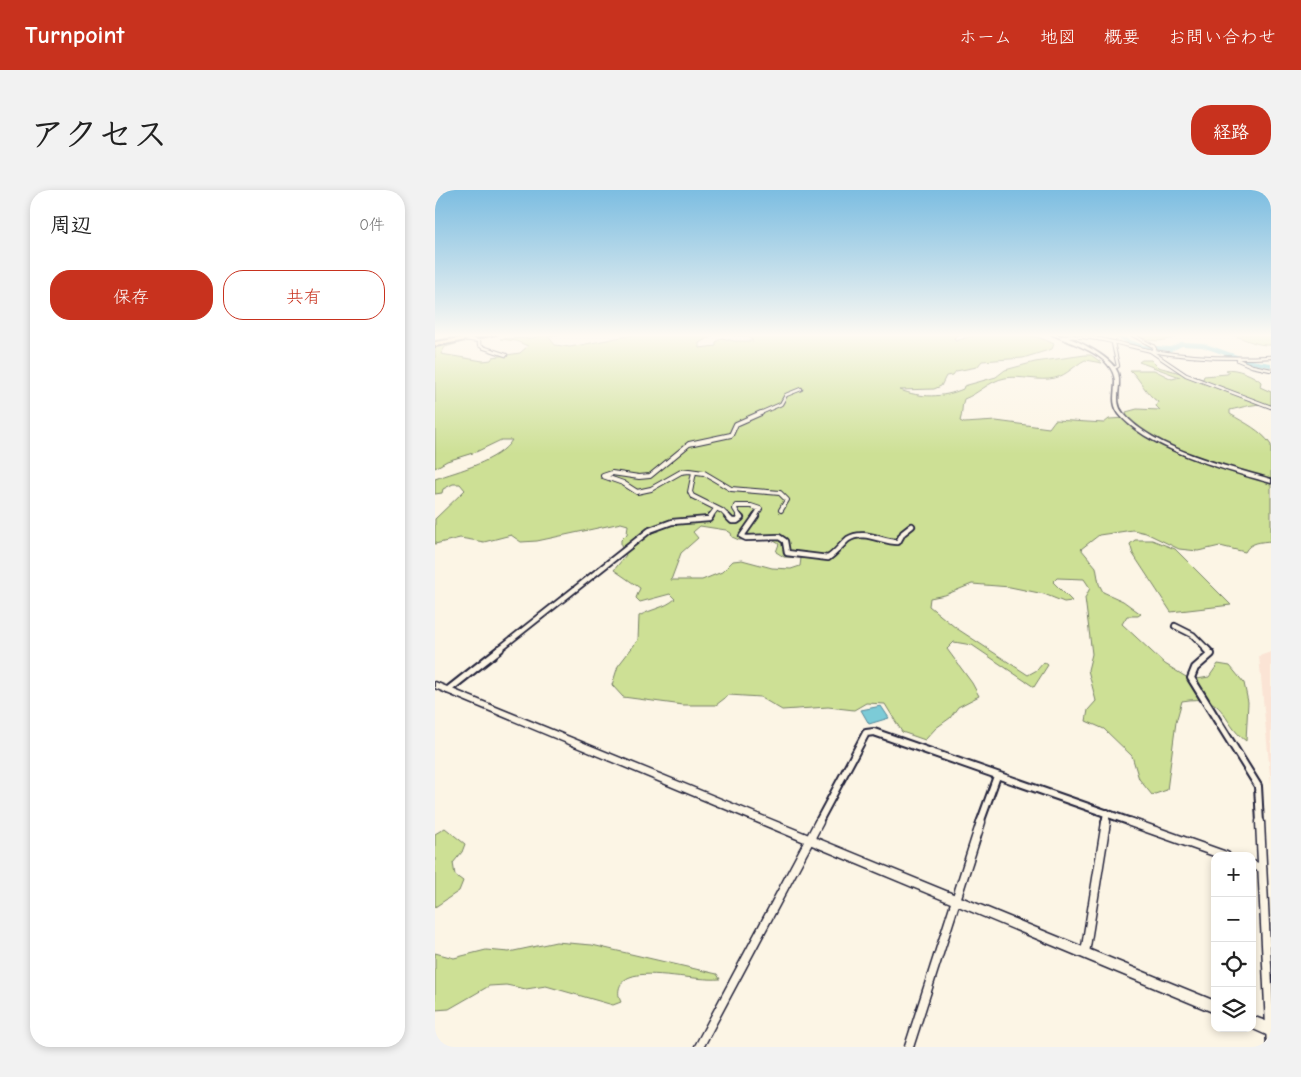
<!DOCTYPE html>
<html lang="ja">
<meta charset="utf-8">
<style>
body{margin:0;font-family:"Comic Neue","Klee One",sans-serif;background:#f2f2f2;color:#222}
.controls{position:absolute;right:15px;bottom:15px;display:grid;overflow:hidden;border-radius:10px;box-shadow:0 2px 8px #0003}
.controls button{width:45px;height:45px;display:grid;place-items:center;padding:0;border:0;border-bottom:1px solid #e0e0e0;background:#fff;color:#222;font:25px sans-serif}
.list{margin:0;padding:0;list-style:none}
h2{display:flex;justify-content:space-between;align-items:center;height:65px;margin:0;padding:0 20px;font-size:21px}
h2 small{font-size:16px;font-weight:400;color:#767676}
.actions{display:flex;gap:10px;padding:15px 20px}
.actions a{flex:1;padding:11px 0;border:1px solid #c8321e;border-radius:20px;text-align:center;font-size:18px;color:#c8321e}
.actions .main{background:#c8321e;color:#fff}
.icon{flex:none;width:28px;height:28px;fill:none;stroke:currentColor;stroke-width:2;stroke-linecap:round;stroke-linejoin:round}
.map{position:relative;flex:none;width:836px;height:857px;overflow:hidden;border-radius:20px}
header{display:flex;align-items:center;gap:30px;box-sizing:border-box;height:70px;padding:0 25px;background:#c8321e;color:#fff}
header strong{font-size:24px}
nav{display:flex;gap:28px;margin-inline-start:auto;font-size:18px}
.intro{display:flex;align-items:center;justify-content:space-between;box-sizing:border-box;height:120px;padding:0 30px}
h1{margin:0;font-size:35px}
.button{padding:12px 22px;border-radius:20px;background:#c8321e;color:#fff;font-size:18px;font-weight:700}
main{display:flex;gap:30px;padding:0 30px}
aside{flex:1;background:#fff;border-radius:20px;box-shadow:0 2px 8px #0003}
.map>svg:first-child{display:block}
</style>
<header>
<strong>Turnpoint</strong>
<nav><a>ホーム</a><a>地図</a><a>概要</a><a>お問い合わせ</a></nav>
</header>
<div class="intro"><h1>アクセス</h1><a class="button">経路</a></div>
<main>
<aside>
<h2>周辺<small>0件</small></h2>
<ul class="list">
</ul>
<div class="actions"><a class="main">保存</a><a>共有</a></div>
</aside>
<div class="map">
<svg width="836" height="857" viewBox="0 0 836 857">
<rect width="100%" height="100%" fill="#fcf5e5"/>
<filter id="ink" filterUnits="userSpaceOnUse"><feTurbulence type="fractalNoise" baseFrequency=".02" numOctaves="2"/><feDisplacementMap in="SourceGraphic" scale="10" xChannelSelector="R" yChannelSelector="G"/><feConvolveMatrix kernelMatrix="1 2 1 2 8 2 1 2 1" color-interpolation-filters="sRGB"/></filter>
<g filter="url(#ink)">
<path fill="#fbe4d5" d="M836,462V595L824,466Z"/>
<g fill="#cde095" stroke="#788168" fill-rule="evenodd">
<path d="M115,144H123L113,146L120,155L135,157L203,144H280L264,153V158L281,156V152L287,148L299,151H318L312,146L293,144H525L519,148L520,151C529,149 537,145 546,144C568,141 600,143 619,154L617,159L588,168L547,171L542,177L521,181L518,185L511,186L506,196L499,199L465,200C486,208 507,208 528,199L529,196L561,187L570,180L600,172L650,165H656L667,173L650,170C640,175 632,185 620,188C604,192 586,185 570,188C554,191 543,204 529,209C526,217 528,223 525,231L529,233L561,231L614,238L620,230L669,233L674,229L692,228L691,222L702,219L725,220L721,216L723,212C710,203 706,190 695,180H719L737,189L745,187L704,172L707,170H716L723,177L768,189L769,186L792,184L795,182L791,180C799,177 821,186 826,192L825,197L836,202V216C826,211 805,218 795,220V224C810,233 826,240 836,255V351C826,352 815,352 810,362L785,356L763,361L744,359L711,343L698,340L664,345L646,359L661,377L664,394L668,402L688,411L706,424L703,426H692L687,434L730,474L756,490L774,487L783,474L795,476L809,493L813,512L811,551C784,531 793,503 747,511L741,532L732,600L717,605L704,589L697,566L669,539L651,531L653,520L661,511L653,480L657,464L650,408L655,398L649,389L622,388L618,392L637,411L629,412L609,404L575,397L537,394L510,405L495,408L494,416L521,438L593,485L602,480L609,472L613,475L599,497L537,455L519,452L512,459L537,493L544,506L523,517L515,528L501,538L490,550L467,542L450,514L431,513L419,520L393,517L347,520L325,507L294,505L281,515H248L188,507L177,495L183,476L203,450L204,426C216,419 230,418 240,409L235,404L205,412L201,408L205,398L179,380L191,365L186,356V350L192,344L193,335L186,333L102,351L86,352L76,345L49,352L25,348L0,354V329L30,300L25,294H18L8,299L7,303L0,304V289C23,281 64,271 77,250H66L41,262L12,271L0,278V155L24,153L10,157L6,164L48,171L56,170L58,167L85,163L93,156L81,151L65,149L97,148ZM265,336L291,340L296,343L297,347L304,350L334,348L344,354L341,362L349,367L366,368L365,376L356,379L337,378L307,370L298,371L287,382L267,390H236L246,363L263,348L258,342Z"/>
<path d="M698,144H747C729,153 715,153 698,144Z"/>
<path d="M795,144H836V155C822,156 808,148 795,144Z"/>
<path d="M700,350H717L740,359L796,415L736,422L698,364L695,354Z"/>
<path d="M10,638L30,654L27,662L18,673L20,685L28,691L24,701L0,717V644Z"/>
<path d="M121,752L157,755L282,784L285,789C261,791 214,779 195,787C184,791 181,802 186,812L178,815L111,796L91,799L71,795L54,796L14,819L0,820V763L19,768L51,760L74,762Z"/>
</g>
<path fill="#7bcbd7" stroke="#578799" d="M446,516L454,528L434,534L426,520Z"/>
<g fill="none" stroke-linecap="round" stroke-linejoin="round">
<path fill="#7bcbd7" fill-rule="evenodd" d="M672,144H680L708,155L735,157L746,152L768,153L816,170L836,173V177L813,173L767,157L747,156L736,161L707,159Z"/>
<g stroke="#22223b" stroke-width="4.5">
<g id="street-far4">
<path d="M696,144L718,156L720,159L718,161"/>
<path d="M627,147C658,144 687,155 717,161C757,168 796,169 836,167"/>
<path d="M30,149L44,151V155L47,157L71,165"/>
<path d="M678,153L683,176L679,178"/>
<path d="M714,160L751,185L836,217"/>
<path d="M803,170L817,176L836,180"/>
<path d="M323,224L346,214L351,205L366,199"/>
</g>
</g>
<g stroke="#22223b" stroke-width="6">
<g id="street-far3">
<path d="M326,223L301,234L296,245L254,254L215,286L204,287L177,283L168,286L188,293L202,302L216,299L246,282L254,281L269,283L296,299L345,303L352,310L346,320"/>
<path d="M259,282L255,302L257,306L287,321L293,327"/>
<path d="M275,327L281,319"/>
<path d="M305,327L300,319L301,316H316L325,319L320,327"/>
</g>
</g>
<g stroke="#22223b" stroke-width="8">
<g id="street-far2">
<path d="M292,326L297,331H302L306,328L304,326"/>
<path d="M321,326L307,346L311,348L344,347L350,351L352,363L393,368C401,363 406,355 413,349C429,339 446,352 463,352L468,343L477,336"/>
<path d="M740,436L758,445L773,460"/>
<path d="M63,460L215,340L237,332L274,329L276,326"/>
</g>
</g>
<g stroke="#22223b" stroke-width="10">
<g id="street-far1">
<path d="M771,459L776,464L760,478L756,488L823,596L825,633"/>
<path d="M13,500L65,459"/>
<path d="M383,633L431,543L439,542L699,633"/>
<path d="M545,633L562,586"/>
<path d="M670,633L672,623"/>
</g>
</g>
<g stroke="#22223b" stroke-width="11">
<g id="street">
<path d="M695,632L791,666"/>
<path d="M825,632L836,857"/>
<path d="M817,675L827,678"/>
<path d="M650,763L671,632"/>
<path d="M264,857L384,632"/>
<path d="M474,857L546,632"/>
</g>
</g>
<g stroke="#22223b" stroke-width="3">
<g id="secondary">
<path d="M616,144C633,144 677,166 683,183C687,197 678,211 688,223C718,259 792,276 836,289V293C794,281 712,259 684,224C676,213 680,204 680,192C679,164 636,154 616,144Z"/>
<path d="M0,492L780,811V823L0,498Z"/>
<path d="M817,826L836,833V847L816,838Z"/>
</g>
</g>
<g stroke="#22223b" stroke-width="4">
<path id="highway" d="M51,144H61L0,156V152Z"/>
</g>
<use href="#street-far4" stroke="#fcf5e5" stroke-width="2.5"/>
<use href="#street-far3" stroke="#fcf5e5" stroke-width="4"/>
<use href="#street-far2" stroke="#fcf5e5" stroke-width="4.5"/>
<use href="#street-far1" stroke="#fcf5e5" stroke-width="6"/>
<use href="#street" stroke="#fcf5e5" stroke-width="8"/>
<use href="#secondary" fill="#fcf5e5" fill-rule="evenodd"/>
<use href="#highway" fill="#fcdcac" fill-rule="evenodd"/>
</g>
</g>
<linearGradient id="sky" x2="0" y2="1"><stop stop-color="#7cbde1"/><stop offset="0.55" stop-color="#fefaf3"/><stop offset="1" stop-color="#fefaf3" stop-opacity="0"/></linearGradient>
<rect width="836" height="264" fill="url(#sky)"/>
</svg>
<div class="controls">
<button>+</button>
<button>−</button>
<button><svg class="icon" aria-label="locate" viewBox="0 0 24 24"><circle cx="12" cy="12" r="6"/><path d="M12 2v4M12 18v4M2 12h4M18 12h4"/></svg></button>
<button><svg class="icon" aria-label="layers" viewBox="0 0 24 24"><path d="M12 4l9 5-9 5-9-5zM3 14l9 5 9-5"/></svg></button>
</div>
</div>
</main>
